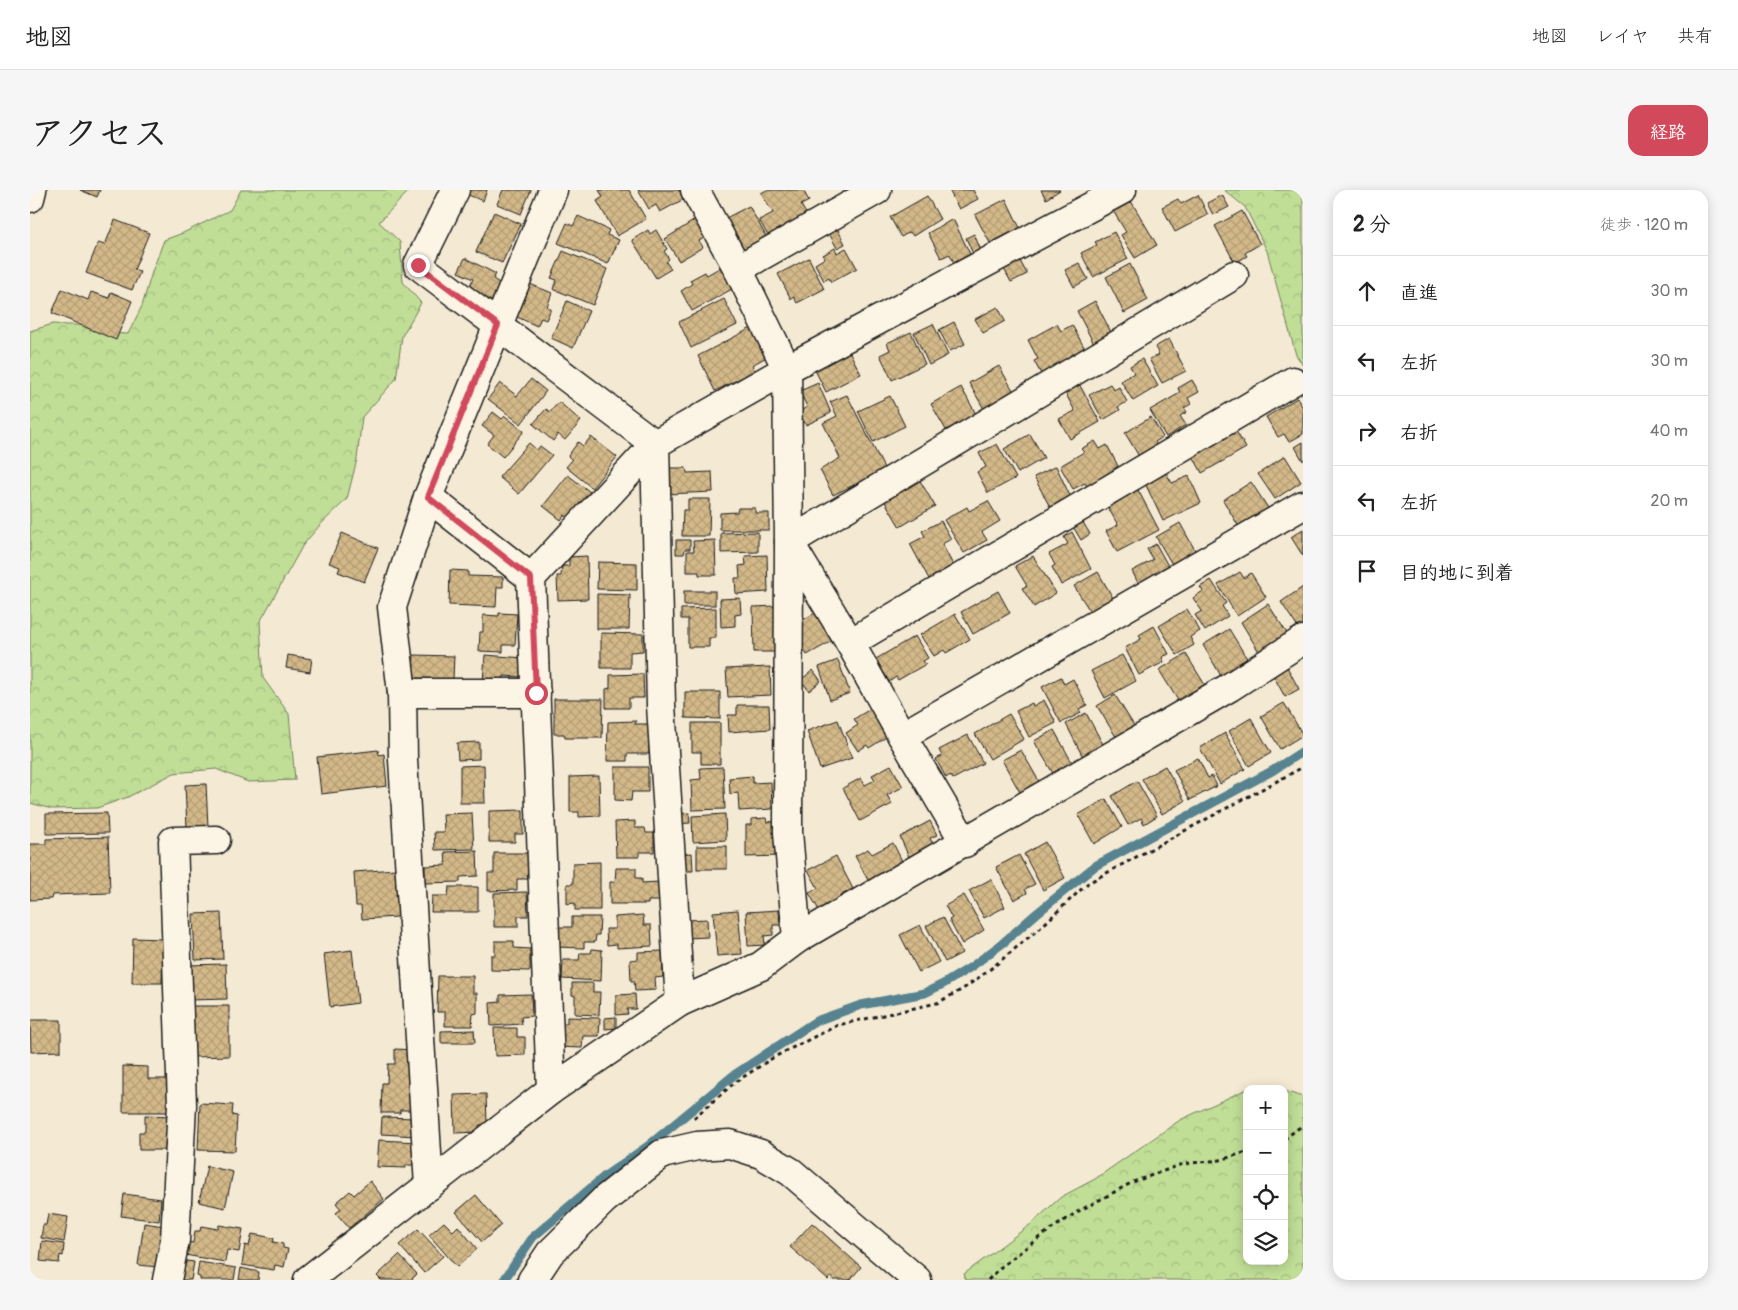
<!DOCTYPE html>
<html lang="ja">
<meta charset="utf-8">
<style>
body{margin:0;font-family:Pangolin,"Klee One",sans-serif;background:#f6f6f6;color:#222}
.controls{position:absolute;right:15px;bottom:15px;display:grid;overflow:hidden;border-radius:10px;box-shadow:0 2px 12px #0003}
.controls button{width:45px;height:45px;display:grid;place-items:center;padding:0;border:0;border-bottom:1px solid #e0e0e0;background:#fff;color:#222;font:25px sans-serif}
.stop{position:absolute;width:15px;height:15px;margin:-11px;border:4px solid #d1495b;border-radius:50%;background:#fff}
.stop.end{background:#d1495b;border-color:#fff;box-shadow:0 1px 5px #0008}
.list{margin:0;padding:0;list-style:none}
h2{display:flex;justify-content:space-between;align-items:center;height:65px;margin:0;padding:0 20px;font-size:21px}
h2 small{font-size:16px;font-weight:400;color:#767676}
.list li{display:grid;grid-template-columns:32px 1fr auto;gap:15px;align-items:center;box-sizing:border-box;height:70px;padding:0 20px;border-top:1px solid #e0e0e0}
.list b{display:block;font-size:19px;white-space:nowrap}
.list em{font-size:16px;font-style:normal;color:#767676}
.icon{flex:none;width:28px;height:28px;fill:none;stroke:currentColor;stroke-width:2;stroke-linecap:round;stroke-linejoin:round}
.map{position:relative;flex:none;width:1273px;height:1090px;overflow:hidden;border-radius:15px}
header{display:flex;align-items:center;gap:30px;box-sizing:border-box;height:70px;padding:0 25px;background:#fff;border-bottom:1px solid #e0e0e0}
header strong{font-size:24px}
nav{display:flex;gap:28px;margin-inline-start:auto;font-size:18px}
.intro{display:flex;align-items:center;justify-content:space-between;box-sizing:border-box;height:120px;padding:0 30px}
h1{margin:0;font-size:35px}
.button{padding:12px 22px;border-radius:15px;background:#d1495b;color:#fff;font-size:18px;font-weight:700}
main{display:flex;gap:30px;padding:0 30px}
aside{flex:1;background:#fff;border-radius:15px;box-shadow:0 2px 12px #0003}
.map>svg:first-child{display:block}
</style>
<header>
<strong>地図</strong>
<nav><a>地図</a><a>レイヤ</a><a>共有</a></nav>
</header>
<div class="intro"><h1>アクセス</h1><a class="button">経路</a></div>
<main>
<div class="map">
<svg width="1273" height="1090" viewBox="0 0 1273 1090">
<defs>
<pattern id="forest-crowns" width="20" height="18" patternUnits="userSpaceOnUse" patternTransform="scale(1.25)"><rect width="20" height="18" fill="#c0de96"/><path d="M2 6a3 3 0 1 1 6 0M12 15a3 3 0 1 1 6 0" fill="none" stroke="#a4be81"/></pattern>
<pattern id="building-cross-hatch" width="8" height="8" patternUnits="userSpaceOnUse" patternTransform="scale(1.25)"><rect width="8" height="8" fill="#d3b989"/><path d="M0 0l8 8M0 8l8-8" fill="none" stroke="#b59e76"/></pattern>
</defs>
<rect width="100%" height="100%" fill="#f4e9d3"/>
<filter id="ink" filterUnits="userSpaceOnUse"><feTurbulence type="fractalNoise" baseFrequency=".02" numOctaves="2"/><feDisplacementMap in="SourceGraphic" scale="10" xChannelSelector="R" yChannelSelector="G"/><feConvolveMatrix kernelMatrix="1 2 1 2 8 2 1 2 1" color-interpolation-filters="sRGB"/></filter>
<g filter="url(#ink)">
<g fill="url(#forest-crowns)" stroke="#6e7d59">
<path d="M211,0H380L349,32L370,52L373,92L391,113L372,146L366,189L332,227L327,269L317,309L290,335L273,355L230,432L233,488L259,524L265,590L218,592L186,579L144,583L98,607L67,618L22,619L0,613V141L23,134L36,135H51L75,143L98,144L112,116L122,82L134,50L153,43L200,20Z"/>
<path d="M1194,0H1273V175L1266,165L1237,61L1215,17Z"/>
<path d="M1217,899V1071H1254V901L1273,907V1090H936L934,1084L1001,1034L1031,1007L1065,989L1150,930Z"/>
</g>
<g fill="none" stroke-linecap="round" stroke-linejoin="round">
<path stroke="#56838f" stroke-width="9" d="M474,1090L503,1047L575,986L618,956L704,885L786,831L831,815L895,803L915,793L941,777L973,753L1006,724L1065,676L1242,581L1273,561"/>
</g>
<g fill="url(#building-cross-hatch)" stroke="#1c1c1c">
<path d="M50,0H70L67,7Z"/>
<path d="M438,0H457L453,11L436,4Z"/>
<path d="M473,0H501L491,24L467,14Z"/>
<path d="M569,0H599L616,29L587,46L567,11L573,7Z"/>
<path d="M608,0H649L654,9L630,22L626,15L619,19Z"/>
<path d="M737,0H773L779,11L771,15L778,27L740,49L729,30L743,23L731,3Z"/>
<path d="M919,0H943L948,9L929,19Z"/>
<path d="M1011,0H1030L1016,9Z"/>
<path d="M1168,5L1178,25L1145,42L1132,17L1148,9L1151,14Z"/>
<path d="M1192,5L1199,17L1183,25L1177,13Z"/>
<path d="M897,6L910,29L883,46L880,42L871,47L860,27Z"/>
<path d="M1098,6L1127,55L1105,68L1091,45L1096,42L1080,16Z"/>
<path d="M976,9L990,38L960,53L945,25Z"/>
<path d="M719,16L737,48L714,61L696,28Z"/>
<path d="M1212,21L1230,54L1215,63L1217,66L1205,73L1185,36Z"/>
<path d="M464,22L491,34L472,73L446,62Z"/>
<path d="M548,26L579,40L577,45L589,50L578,74L528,53L537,33L543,36Z"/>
<path d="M668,28L679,45L669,51L673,57L649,71L635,49Z"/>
<path d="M923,29L940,64L924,73L920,64L911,68L898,43Z"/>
<path d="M85,30L119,43L104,80L110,82L102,100L56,83L68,53L75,55Z"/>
<path d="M806,36L815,54L807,58L797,40Z"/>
<path d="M618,40L620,44L626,40L637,59L634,61L639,69L636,72L641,79L626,88L602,50Z"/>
<path d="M1084,42L1098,69L1063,87L1051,63L1067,55L1065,52Z"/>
<path d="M944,44L952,63L944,66L936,48Z"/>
<path d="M805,58L807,63L816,58L827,78L801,92L799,88L794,91L785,74L795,68L793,65Z"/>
<path d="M533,61L577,79L563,115L523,99L527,90L521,88Z"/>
<path d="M435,68L466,84L463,89L471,94L462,112L438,99L443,89L428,82Z"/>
<path d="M779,68L794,99L767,113L764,107L761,109L748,84Z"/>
<path d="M989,69L997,84L981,92L973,77Z"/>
<path d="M1049,73L1058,89L1044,97L1035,80Z"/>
<path d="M1100,74L1118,110L1094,123L1076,87Z"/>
<path d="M691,77L702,99L662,121L651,101L662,94L660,90L675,82L677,85Z"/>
<path d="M500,94L522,103L517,117L521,119L516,130L511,128L507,136L487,127Z"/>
<path d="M32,99L58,110L61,102L79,108L81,102L102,111L86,150L22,123Z"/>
<path d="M694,109L707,135L661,158L649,132Z"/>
<path d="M537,111L559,121L543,158L521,148Z"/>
<path d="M1065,111L1082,144L1064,154L1047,121Z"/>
<path d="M968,117L975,131L953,143L945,129Z"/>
<path d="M924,132L935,154L920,161L909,140Z"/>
<path d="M903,134L918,165L899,175L884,143Z"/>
<path d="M1027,134L1031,141L1042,135L1055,159L1011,184L1004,171L1008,169L998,150Z"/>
<path d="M727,135L742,164L722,175L725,181L685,201L668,166Z"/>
<path d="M881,142L895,174L862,190L850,165L860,160L857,153Z"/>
<path d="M1139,149L1156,181L1132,193L1119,169L1129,165L1125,157Z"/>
<path d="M819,161L831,184L796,202L784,178Z"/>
<path d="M1112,169L1128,196L1103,211L1091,191L1104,183L1100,176Z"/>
<path d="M969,176L984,202L954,219L939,193Z"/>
<path d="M501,189L516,201L491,234L458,209L470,193L487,206Z"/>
<path d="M1162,190L1169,202L1158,208L1161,214L1154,218L1157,222L1150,226L1156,235L1136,247L1120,220L1150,203L1148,198Z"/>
<path d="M1048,192L1070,232L1040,249L1029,229L1045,221L1033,199Z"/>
<path d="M788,193L801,223L776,235L769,222L777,217L770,201Z"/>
<path d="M1080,194L1084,200L1089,197L1097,212L1088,217L1090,220L1073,230L1059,205Z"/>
<path d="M931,197L946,224L916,240L901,214Z"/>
<path d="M817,205L855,280L803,305L790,280L810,268L793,233L807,226L800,212Z"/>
<path d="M860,206L875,236L843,252L828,221Z"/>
<path d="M1267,208L1273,218V244L1259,252L1254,244L1248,247L1236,227Z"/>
<path d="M529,212L551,231L535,250L528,244L523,251L503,234L516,219L520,222Z"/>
<path d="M463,222L472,229L475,226L494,241L473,267L457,254L464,245L452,236Z"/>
<path d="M1121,227L1133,247L1125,252L1128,257L1110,268L1095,243Z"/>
<path d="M1203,236L1216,258L1172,283L1162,264Z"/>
<path d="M1000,244L1014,268L988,283L974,259Z"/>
<path d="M561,247L587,267L562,298L536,277L542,270L538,266L548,252L553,256Z"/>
<path d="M1065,251L1070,259L1077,255L1088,276L1082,280L1084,283L1058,298L1055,293L1043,299L1030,276L1054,262L1051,259Z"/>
<path d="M1273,252V271L1265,257Z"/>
<path d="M499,253L507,260L510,256L522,265L489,304L469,287Z"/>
<path d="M967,254L986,288L958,303L947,282L956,277L949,263Z"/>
<path d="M1255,266L1271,292L1245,309L1228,284Z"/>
<path d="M1026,276L1040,306L1020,317L1004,287Z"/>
<path d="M636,278H656L657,283L682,282L683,302L636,304Z"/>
<path d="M1135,281L1142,293L1159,286L1171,313L1133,331L1114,291Z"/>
<path d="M538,285L560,302L538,328L535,325L531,330L513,316Z"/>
<path d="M889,289L905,316L870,337L854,310Z"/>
<path d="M1221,292L1238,318L1209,337L1193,310Z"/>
<path d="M1107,298L1129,340L1087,362L1076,341L1088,335L1076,314Z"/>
<path d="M658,309H680L679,346H652L653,320H658Z"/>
<path d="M958,311L970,331L952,342L957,350L934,363L914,330L937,317L939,321Z"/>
<path d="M708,318H725V323H739V340H690V323L707,322Z"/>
<path d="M1051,329L1060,344L1051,350L1042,335Z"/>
<path d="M911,331L921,349L912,354L923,375L899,389L880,354L895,346L892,341Z"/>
<path d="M1150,333L1166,362L1143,376L1126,347Z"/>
<path d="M1273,339V366L1261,347Z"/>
<path d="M728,342V362L691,363V343Z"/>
<path d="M1042,342L1061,379L1031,395L1022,377L1025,375L1019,364L1038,354L1034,347Z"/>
<path d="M312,343L348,358L334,392L308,382L310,377L299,373Z"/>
<path d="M646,350H660V359H655L654,364H646Z"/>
<path d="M685,350L686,385H669V382H657V361H664L663,351Z"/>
<path d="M1126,354L1143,385L1112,401L1102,381L1123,370L1117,359Z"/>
<path d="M737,365L738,402L706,404L705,388H710L709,376L716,375L715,366Z"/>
<path d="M557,366L558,409L528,410L527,386H531L532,376H539V367Z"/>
<path d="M1003,366L1026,403L1004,417L992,398L997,396L985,376Z"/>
<path d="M568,372L607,373V400L567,399Z"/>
<path d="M420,380L438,381V386L473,387V397H467L466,417L419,415Z"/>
<path d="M1068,382L1083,408L1060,421L1044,396Z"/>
<path d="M1210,382L1214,388L1221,383L1236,407L1207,426L1188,395Z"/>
<path d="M1181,390L1196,413L1192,416L1198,426L1175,441L1165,425L1172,421L1163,408L1173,401L1170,397Z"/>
<path d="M1273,397V435L1268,438L1251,412Z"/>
<rect x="654" y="401" width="31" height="14"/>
<path d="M968,401L980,423L943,444L931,422Z"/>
<path d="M567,404L600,405L599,439H567Z"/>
<path d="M710,408L711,424L705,425V436L691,437L690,409Z"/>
<path d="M1238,414L1260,448L1231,465L1211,432Z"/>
<path d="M747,416L748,462H724L723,417Z"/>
<path d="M686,418V448H679V457H658V429H651V419Z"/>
<path d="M1157,419L1170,441L1160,447L1164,455L1147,465L1129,436Z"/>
<path d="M787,422L804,450L777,465L768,449L773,446L765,434Z"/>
<path d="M469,423L487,424L485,455H473V462L449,461L450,442H453V425L469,426Z"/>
<path d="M925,424L940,449L916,463L914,460L904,466L890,445Z"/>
<path d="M1124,436L1139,464L1132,467L1134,472L1109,485L1095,458L1111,449L1109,445Z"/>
<path d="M1199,439L1218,470L1191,486L1173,455Z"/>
<path d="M571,443L613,444V461L600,462V478H571Z"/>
<path d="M885,446L898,468L893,471L896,474L868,490L866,487L859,492L846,469Z"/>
<path d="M1156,464L1175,495L1149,512L1129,480Z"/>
<path d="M258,465L282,469L280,482L256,478Z"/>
<path d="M384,465L424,466L423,489L383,488Z"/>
<path d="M455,465L494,468L492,487L474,486L473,493L453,492Z"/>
<path d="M1092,465L1106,491L1075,508L1061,481Z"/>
<path d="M808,470L820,503L800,510L789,477Z"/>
<path d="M740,477L741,505L698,507L696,479Z"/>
<path d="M1257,477L1269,499L1255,507L1243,485Z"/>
<path d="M783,480L791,491L779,501L771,490Z"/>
<path d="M613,484L614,508H599V518H576V499L580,498V485Z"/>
<path d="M1031,487L1034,494L1043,489L1057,515L1049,519L1051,523L1031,533L1012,497Z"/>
<path d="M655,502H690V529L655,528Z"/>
<path d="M1085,505L1106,539L1088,550L1067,516Z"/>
<path d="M524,509H573L572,548H535L534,544H524Z"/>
<path d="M1014,510L1026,533L999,547L986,521L1002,513L1003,516Z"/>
<path d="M1254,513L1273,545L1250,559L1231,526Z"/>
<path d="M707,515H739L740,539L699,542L698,525H707Z"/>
<path d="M840,519L858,546L839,558L837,555L828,561L816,543L828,535L824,529Z"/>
<path d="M1056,523L1075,558L1054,569L1036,534Z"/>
<path d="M979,524L994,549L960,569L945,544Z"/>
<path d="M1221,528L1241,563L1219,576L1199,541Z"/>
<path d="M808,530L822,568L790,579L777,541Z"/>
<path d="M606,531L605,534H619V564H597V571H577L578,532Z"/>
<path d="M662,533H690V574H671V562H662Z"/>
<path d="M1024,540L1043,574L1024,585L1004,551Z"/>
<path d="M1195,543L1215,579L1190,594L1170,558Z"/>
<path d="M938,545L953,573L923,589L920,585L916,588L906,569L912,566L909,560Z"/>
<path d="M449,552V569L428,570L427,553Z"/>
<path d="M348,560L349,565L354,564L357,596L291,604L287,567Z"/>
<path d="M991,560L1010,593L991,604L972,570Z"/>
<path d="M1168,568L1178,588L1182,586L1187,596L1160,610L1144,580Z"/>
<path d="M454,575L455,613H430V576Z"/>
<path d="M861,575L873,597L857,605L862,614L830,631L813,598L831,588L835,595L845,590L842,585Z"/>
<path d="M1135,576L1155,611L1132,624L1112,589Z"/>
<path d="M585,577H618V602H602L601,611L585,610Z"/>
<path d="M693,577L695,619L662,620L661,590L671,589L670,578Z"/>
<path d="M569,586L570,626L549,627V622H540V587Z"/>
<path d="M723,586V593L741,592L742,619L709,621L708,603L700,604L699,588Z"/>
<path d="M1107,591L1127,626L1114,634L1111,628L1098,635L1082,606Z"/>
<path d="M176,594L178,637L157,638L155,595Z"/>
<path d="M1076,609L1092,637L1064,654L1048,625Z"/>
<path d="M493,620V644H485V652H459V621Z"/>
<path d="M77,623L78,643L16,644V624Z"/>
<path d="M442,623L444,659L405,660L404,642H414L413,624Z"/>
<path d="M659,623L660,633L645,634V624Z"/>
<path d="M695,624L696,650L663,652L662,626Z"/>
<path d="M736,628L737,632L750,631L751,666L716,667V635H721V629Z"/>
<path d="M605,631V638H615L616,643H624V662H609V667H586L585,632Z"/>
<path d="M900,631L907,645L900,648L903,654L879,667L870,647Z"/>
<path d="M78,647L80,703L22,705L21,709L0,710V654H16V649Z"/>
<path d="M1015,652L1035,688L1013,700L994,664Z"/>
<path d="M863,653L872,671L852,683L854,686L840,694L825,666L838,659L842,664Z"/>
<rect x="667" y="656" width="30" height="23"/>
<path d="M447,661L448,686L430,687V692L395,693V676L416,675L415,662Z"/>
<path d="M464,663H498V689H487V700L458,701V683H464Z"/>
<path d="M662,663L663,681H647V664Z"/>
<path d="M989,665L1005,694L995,699L997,703L984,710L966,677Z"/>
<path d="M806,666L823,699L810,705L813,711L790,722L779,703L788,698L778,680Z"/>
<path d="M570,672V720H545V713L537,714V694H543V673Z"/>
<path d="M586,678H606V688H612V693L629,692V711H618V714H580V692H585Z"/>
<path d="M366,679L368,727L332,729L331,716H326L324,682Z"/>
<path d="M961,689L975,717L954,728L939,701Z"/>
<path d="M419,697H448V722H401L402,706H418Z"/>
<path d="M497,702L498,726H488V737H464V703Z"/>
<path d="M934,705L954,740L932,754L919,730L922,728L915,716Z"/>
<path d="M708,720L712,764L687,766L683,722Z"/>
<path d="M749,720L750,735H743V745L734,746L735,755L718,756L716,722Z"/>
<path d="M191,723L193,769L165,770L163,724Z"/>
<path d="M613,725L614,735H621L622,756L587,758V754L577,755L576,739H585V727Z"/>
<path d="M542,727H570L569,745H566L565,752H554V758L524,757L525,737H542Z"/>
<path d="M913,727L932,763L915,772L896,736Z"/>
<path d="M677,729L678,747L658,748L657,730Z"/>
<path d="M890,735L909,772L889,782L870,745Z"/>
<path d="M103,748L133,749L132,793H102Z"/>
<path d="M465,751H484V758L500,759V781L461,780V765H465Z"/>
<path d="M562,759L572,760L571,791L532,789L533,770H549L550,763H561Z"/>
<path d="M322,760L328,813L300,817L294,764Z"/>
<path d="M632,761L633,787L625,788L626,800L605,801L604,791H601L600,770L608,769V762Z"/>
<path d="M196,774L197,809L160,810L156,775Z"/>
<path d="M408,786H443V803H447V823L443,824L442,836H415V822H407Z"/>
<path d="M542,793H563V802H570L569,825L545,824V806L542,805Z"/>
<path d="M501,804L502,826L491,827L492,834L461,836L460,813L470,812V805Z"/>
<path d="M605,804L606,819H597L598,824L586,825V805Z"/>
<path d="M161,816H199V866L162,867Z"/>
<path d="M537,827L570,828L569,846H553L552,858L526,857L527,832L537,833Z"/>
<path d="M586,827V838L575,839V828Z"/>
<path d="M0,830H31V861L1,862Z"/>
<path d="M464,838H487V847H495V865L465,866Z"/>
<path d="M444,840L445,853H411V841Z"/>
<path d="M365,859L384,860L382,920H370V923H351L352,893H357L358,874H365Z"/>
<path d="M93,876L118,877V889H139V922H93Z"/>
<path d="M456,904L457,934L449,935V942L425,943L424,905Z"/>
<path d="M170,913L203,915L202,925L207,926L205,961L168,960Z"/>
<path d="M115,925L143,926L142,960H109V942H115Z"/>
<path d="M352,927L386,928V946L351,944Z"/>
<path d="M349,950L388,952L387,975H376V978L347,977Z"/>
<path d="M177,976L203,982L195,1018L169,1012Z"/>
<path d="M340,991L354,1009L319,1038L306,1023L311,1019L306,1013L320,1001L324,1005Z"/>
<path d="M94,1004L131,1009L129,1031L91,1026Z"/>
<path d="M446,1005L471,1035L452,1052L426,1022Z"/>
<path d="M18,1024L38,1027L34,1052L11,1048L13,1035H16Z"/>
<path d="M414,1032L423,1041L428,1036L447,1059L427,1077L399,1045Z"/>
<path d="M114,1033L134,1036L128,1077L108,1075Z"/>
<path d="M782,1033L831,1077L820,1090H804L800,1087L798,1090L760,1057Z"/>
<path d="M189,1035L213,1039L209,1062L197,1060L195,1072L155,1065L157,1052L163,1053L165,1041H170L171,1036L188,1039Z"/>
<path d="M388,1039L413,1066L394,1083L369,1055Z"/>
<path d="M222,1044L244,1048L243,1052L253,1054V1058L258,1059L254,1077L245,1075L244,1080L212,1075L215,1055L219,1056Z"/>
<path d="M12,1051L34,1054L33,1066L30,1065L29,1073L10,1071Z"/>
<path d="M369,1065L387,1084L381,1090H351L347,1086Z"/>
<path d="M149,1070L164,1072L161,1090H146Z"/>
<path d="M169,1072L206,1078L204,1090H170V1087L167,1086Z"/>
<path d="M211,1078L229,1082L228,1090H209Z"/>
</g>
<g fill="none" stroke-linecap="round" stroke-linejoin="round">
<g stroke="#1c1c1c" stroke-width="31">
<g id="street">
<path d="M425,0L388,75L625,254L501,388L521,900"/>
<path d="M665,0L708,79L757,179L759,352L820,453L872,546L935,653"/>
<path d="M0,8L2,0"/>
<path d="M708,79L847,0"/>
<path d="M398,307L501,388"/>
<path d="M820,453L1263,191"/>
<path d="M372,503H506"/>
<path d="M872,546L1273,315"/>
<path d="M767,749L758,642L759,352L1204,85"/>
<path d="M650,812L631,515L625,254L757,179L1092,0"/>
<path d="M399,996L373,570L372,503L362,417L398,307L523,0"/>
<path d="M137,1090L145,1050L152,915L143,651L186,650"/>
<path d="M278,1090L521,900L650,812L731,776L767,749L1200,497L1273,450"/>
<path d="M502,1090L520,1063L575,1009L632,964L667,956L700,954L731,964L761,982L887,1090"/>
</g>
</g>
<g stroke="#1c1c1c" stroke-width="3" stroke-dasharray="4 4" stroke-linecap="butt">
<path d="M664,928L704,893L744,867L808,835L907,813L933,799L963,777L1011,737L1058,693L1273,577"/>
<path d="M1254,949L1273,935"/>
<path d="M958,1090L972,1076L1010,1047L1047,1022L1103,992L1153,974L1190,970L1217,962"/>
</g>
<use href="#street" stroke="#fcf5e5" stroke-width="28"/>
</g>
</g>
<g fill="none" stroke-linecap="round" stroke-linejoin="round" filter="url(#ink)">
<path stroke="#d1495b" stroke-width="6" d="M388,75L468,135L398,307L501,388L506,503"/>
</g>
</svg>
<div class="controls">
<button>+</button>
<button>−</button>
<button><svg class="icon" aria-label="locate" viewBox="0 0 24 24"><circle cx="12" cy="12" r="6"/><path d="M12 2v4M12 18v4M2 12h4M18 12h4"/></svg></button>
<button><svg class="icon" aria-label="layers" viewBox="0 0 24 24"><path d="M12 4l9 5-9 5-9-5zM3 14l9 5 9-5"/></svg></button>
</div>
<div class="stop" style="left:506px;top:503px"></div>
<div class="stop end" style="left:388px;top:75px"></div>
</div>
<aside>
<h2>2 分<small>徒歩 · 120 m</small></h2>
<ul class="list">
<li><svg class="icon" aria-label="ahead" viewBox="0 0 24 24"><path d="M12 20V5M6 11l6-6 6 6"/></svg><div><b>直進</b></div><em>30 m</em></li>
<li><svg class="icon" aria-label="left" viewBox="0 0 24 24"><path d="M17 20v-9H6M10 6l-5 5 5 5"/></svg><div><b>左折</b></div><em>30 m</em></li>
<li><svg class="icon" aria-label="right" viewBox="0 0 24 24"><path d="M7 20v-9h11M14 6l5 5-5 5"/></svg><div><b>右折</b></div><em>40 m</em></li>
<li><svg class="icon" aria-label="left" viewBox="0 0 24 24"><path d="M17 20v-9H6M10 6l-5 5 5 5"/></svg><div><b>左折</b></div><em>20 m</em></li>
<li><svg class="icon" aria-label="arrive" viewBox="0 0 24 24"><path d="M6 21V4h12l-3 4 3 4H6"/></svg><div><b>目的地に到着</b></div></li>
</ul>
</aside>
</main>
